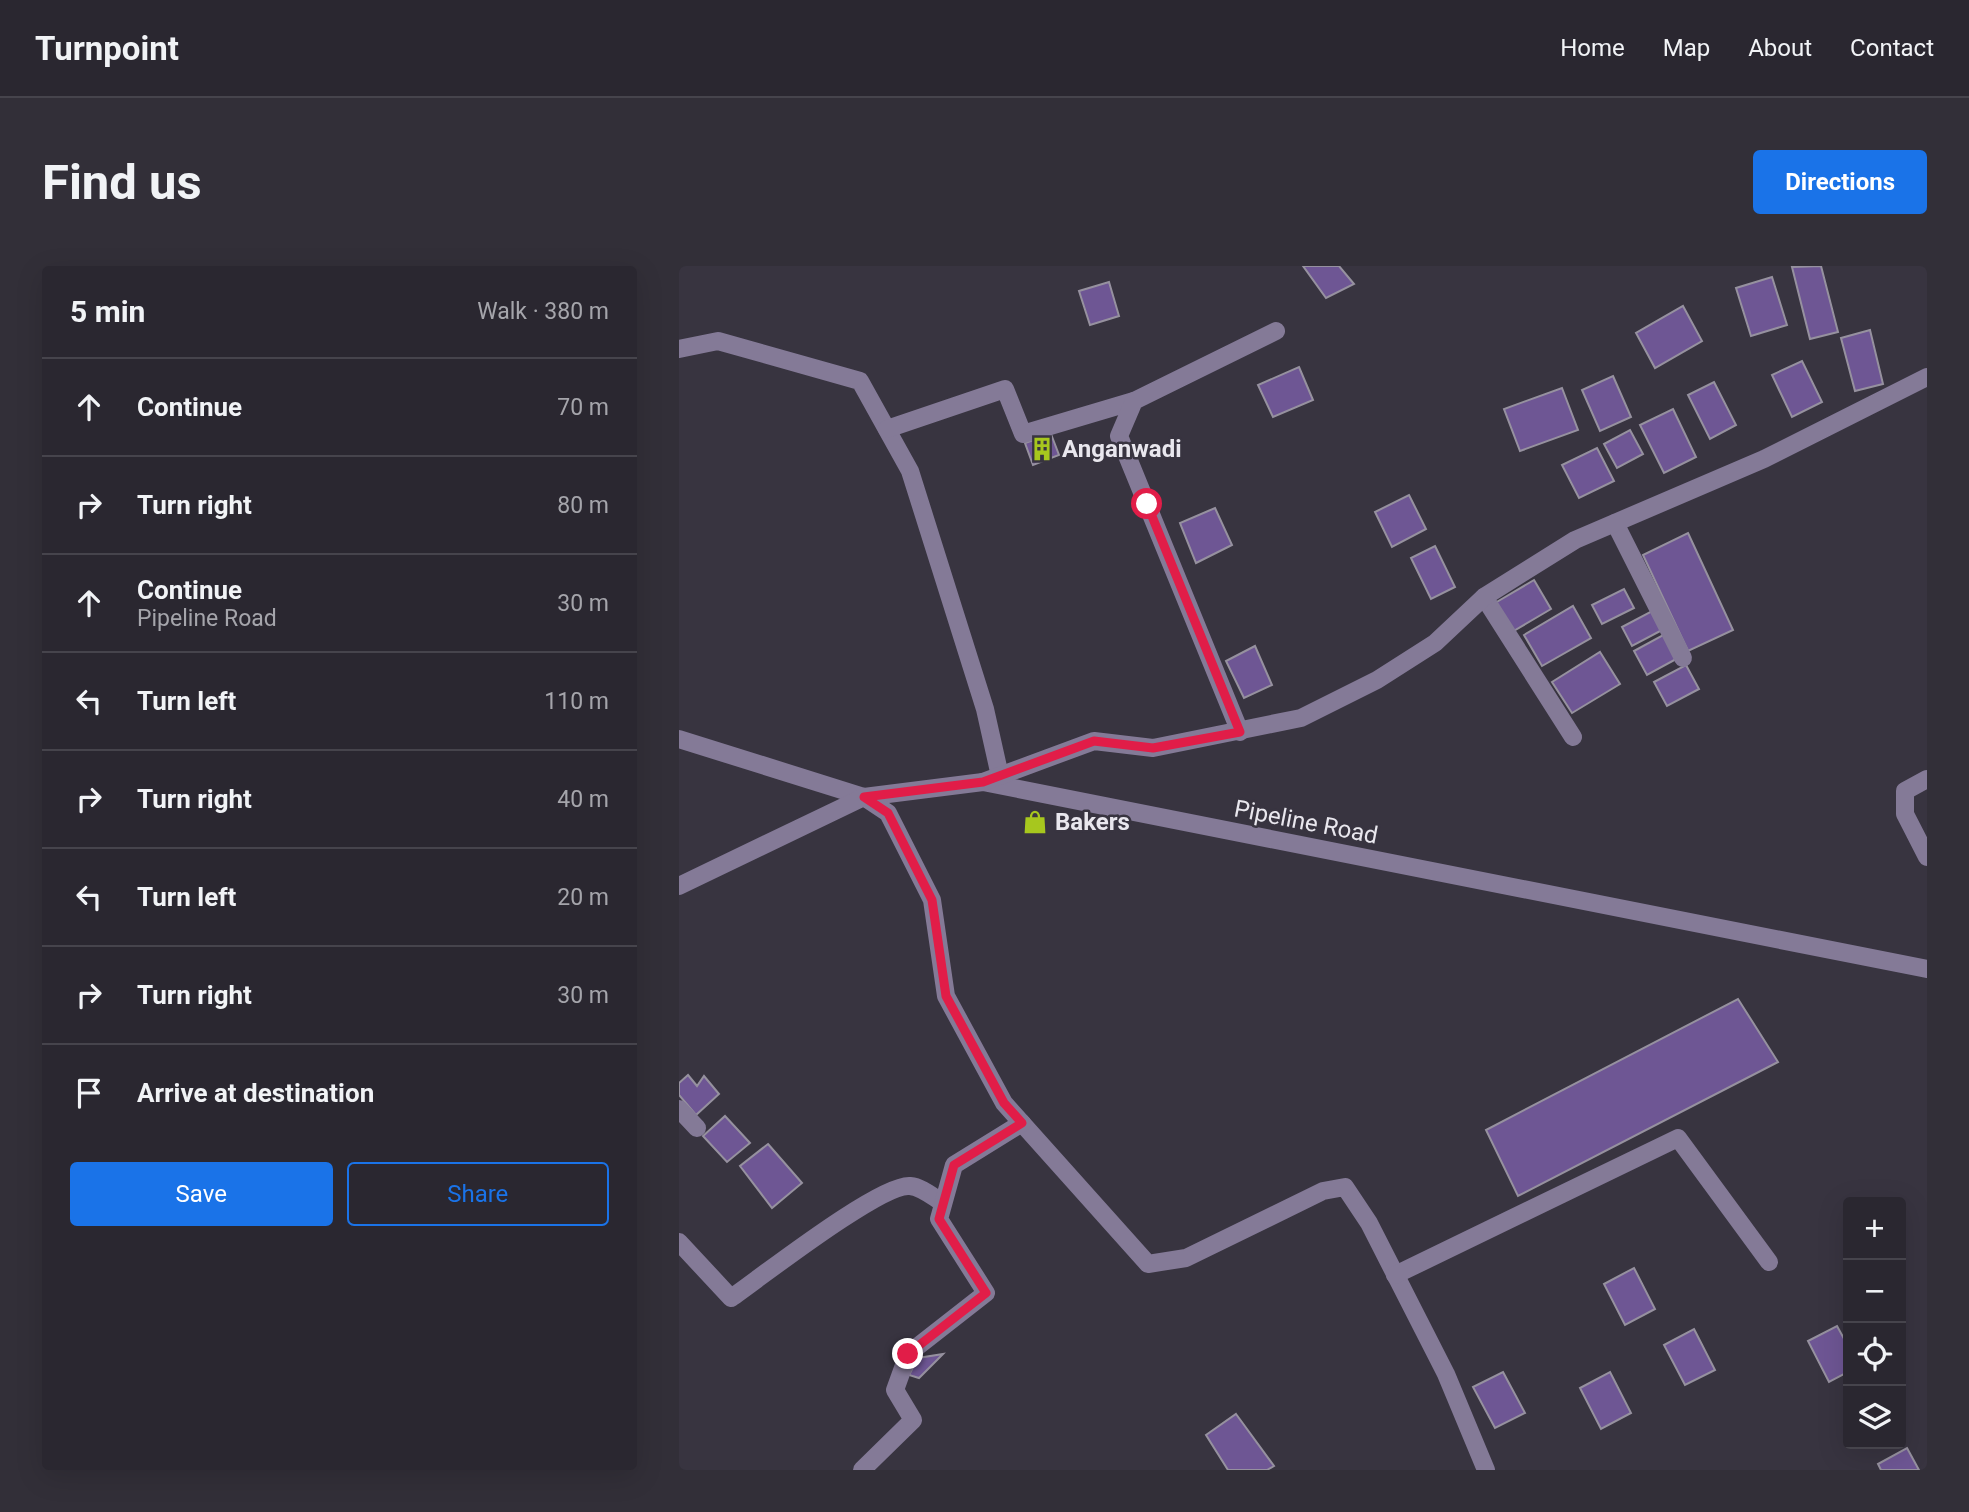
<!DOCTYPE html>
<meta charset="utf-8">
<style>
body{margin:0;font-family:Roboto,sans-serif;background:#322f38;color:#f1f3f6}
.controls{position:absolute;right:21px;bottom:21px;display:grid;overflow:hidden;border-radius:7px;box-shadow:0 7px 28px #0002}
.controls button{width:63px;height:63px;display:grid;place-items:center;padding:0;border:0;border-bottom:2px solid #46444c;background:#2a2730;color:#f1f3f6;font:35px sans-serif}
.stop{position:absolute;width:21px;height:21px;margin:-16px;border:5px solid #e11d48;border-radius:50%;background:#fff}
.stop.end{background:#e11d48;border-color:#fff;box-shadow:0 2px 7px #0008}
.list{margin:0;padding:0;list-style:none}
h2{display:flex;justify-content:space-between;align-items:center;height:91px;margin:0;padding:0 28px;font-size:30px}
h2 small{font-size:23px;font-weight:400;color:#a5a5ab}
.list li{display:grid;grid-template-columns:46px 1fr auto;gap:21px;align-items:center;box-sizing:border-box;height:98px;padding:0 28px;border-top:2px solid #46444c}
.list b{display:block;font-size:26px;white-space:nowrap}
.list p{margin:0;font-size:23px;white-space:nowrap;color:#a5a5ab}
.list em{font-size:23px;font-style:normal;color:#a5a5ab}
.actions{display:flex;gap:14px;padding:21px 28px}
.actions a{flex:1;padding:16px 0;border:2px solid #1a73e8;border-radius:7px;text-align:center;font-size:24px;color:#1a73e8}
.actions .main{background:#1a73e8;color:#fff}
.icon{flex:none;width:38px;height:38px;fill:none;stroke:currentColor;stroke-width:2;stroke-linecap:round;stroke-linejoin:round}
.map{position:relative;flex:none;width:1248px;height:1204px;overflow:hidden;border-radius:7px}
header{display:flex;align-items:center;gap:42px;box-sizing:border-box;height:98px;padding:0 35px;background:#2a2730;border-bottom:2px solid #46444c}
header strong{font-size:33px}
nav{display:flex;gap:38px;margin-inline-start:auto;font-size:24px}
.intro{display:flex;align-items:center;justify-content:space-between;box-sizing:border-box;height:168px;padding:0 42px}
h1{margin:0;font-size:49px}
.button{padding:18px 32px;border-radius:7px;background:#1a73e8;color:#fff;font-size:24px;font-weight:700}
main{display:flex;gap:42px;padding:0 42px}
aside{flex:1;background:#2a2730;border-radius:7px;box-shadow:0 7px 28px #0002}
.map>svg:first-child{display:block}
</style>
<header>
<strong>Turnpoint</strong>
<nav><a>Home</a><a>Map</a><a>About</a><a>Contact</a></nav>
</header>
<div class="intro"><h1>Find us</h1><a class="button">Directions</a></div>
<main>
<aside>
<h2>5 min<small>Walk · 380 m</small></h2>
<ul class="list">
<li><svg class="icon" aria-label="ahead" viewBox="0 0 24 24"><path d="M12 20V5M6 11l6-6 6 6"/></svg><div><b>Continue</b></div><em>70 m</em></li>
<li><svg class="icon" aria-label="right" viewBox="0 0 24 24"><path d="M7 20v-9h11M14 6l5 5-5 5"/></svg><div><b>Turn right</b></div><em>80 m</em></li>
<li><svg class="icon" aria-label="ahead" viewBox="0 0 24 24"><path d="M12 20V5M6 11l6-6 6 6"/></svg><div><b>Continue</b><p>Pipeline Road</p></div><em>30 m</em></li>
<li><svg class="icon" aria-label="left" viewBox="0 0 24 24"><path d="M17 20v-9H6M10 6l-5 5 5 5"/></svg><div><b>Turn left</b></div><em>110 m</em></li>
<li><svg class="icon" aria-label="right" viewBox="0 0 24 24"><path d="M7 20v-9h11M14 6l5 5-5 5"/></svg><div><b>Turn right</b></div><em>40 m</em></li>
<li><svg class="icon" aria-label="left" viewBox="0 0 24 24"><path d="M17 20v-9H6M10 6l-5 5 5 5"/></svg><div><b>Turn left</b></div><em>20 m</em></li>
<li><svg class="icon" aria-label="right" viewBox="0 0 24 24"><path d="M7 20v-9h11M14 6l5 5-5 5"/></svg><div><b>Turn right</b></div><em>30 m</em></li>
<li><svg class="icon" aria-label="arrive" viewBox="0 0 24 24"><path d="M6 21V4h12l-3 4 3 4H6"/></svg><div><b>Arrive at destination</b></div></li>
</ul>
<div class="actions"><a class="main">Save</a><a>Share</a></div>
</aside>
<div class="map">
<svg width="1248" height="1204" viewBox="0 0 1248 1204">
<rect width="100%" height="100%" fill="#383440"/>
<g fill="#6e5694" stroke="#96919f" stroke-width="2">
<path d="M624,0H660L675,18L647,32Z"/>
<path d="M1142,0L1159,66L1131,73L1113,1Z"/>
<path d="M1093,11L1108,59L1072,70L1057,22Z"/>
<path d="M430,16L440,50L411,59L400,25Z"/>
<path d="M1004,40L1023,75L976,102L957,67Z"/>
<path d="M1191,64L1204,118L1176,125L1162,72Z"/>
<path d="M1123,95L1143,136L1113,151L1093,109Z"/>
<path d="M620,101L634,134L594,151L579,119Z"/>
<path d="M934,110L952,151L921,165L903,124Z"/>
<path d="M1035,116L1057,159L1031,173L1009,129Z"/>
<path d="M883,122L899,164L841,185L825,143Z"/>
<path d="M994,143L1017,191L985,207L961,159Z"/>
<path d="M951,164L964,188L938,202L925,178Z"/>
<path d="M372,168L380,189L354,199L346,177Z"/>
<path d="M918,182L935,215L900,232L883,199Z"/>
<path d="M730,229L747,263L713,281L696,246Z"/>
<path d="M536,242L553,279L517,297L501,257Z"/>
<path d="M1009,267L1054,364L1009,385L964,289Z"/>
<path d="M756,280L776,321L752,333L732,292Z"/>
<path d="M855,314L872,343L833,366L816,337Z"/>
<path d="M945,323L955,342L923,358L913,339Z"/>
<path d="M894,340L912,372L863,400L845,369Z"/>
<path d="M975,344L985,363L953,380L943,361Z"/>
<path d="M986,368L999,392L968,409L955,385Z"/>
<path d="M576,380L593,419L565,432L547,395Z"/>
<path d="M921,386L941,418L893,447L873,416Z"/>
<path d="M1007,399L1020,423L988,440L975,416Z"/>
<path d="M1059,733L1099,796L839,930L807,864Z"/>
<path d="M9,809L18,820L25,810L40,828L17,849L0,829V817Z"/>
<path d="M46,850L71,877L48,896L24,870Z"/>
<path d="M89,878L123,917L93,942L61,900Z"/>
<path d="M955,1002L976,1043L946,1059L925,1018Z"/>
<path d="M1158,1060L1169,1080V1106L1150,1116L1129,1075Z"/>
<path d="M1015,1063L1036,1104L1006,1119L985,1079Z"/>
<path d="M264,1088L240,1112L230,1109L239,1092Z"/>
<path d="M824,1106L846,1147L816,1162L794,1121Z"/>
<path d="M931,1106L952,1147L922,1163L901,1122Z"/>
<path d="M557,1148L595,1200L588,1204H549L527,1169Z"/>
<path d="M1228,1182L1240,1204H1202L1199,1198Z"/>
</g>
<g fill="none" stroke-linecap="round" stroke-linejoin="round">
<g stroke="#847a97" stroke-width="18">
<path d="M0,83L39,75L181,115L231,205L306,443L321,510"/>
<path d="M208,163L326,123L344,168L455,135"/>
<path d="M936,257L1004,392"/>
<path d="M805,331L894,471"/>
<path d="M561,466L440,170L455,135L597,65"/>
<path d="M0,473L185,531L304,516L1248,703"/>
<path d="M1248,513L1226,525V548L1248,591"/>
<path d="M304,516L415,475L474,482L622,452L698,414L756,377L805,331L896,274L1085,193L1248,111"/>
<path d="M0,620L185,531L209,547L253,634L267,730L325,837L469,998L507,992L644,925L666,921L690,957L767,1108L807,1204"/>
<path d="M0,843L18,862"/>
<path d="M0,976L52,1032C81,1012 202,917 231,920C243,921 254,931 264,937"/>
<path d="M716,1009L999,872L1090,996"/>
<path d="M183,1204L234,1154L216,1124L229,1088L307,1027L260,953L275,899L343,857"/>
</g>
</g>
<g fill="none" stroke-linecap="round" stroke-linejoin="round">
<path stroke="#e11d48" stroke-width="9" d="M229,1088L307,1027L260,953L275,899L343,857L325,837L267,730L253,634L209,547L185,531L304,516L415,475L474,482L561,466L468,238"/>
</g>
<defs>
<g id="building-bare" transform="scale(1.89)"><path d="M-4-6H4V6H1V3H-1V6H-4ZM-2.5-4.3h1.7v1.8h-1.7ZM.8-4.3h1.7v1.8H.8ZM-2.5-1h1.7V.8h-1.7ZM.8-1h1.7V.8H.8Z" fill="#a7c71e" stroke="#383440" stroke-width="2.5" paint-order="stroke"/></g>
<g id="shop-bare" transform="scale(1.89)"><path d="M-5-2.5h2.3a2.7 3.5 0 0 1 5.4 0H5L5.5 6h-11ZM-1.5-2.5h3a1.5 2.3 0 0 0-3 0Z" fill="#a7c71e" stroke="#383440" stroke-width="2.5" paint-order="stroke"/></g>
</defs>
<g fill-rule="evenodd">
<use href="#building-bare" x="363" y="183"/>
<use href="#shop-bare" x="356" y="556"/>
</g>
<g text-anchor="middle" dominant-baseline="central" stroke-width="5" stroke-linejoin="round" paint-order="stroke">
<g font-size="24" font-weight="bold" fill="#e9e7ee" stroke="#383440" text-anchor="start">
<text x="383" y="183">Anganwadi</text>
<text x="376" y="556">Bakers</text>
</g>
<g font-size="24" fill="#e9e7ee" stroke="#383440">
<text transform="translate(627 556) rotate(11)">Pipeline Road</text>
</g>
</g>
</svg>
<div class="controls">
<button>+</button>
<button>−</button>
<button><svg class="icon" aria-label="locate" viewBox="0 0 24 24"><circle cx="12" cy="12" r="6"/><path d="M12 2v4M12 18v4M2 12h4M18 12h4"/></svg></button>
<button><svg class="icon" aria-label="layers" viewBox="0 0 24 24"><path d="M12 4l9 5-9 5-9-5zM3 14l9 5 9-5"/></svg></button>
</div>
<div class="stop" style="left:468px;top:238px"></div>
<div class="stop end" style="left:229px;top:1088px"></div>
</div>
</main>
